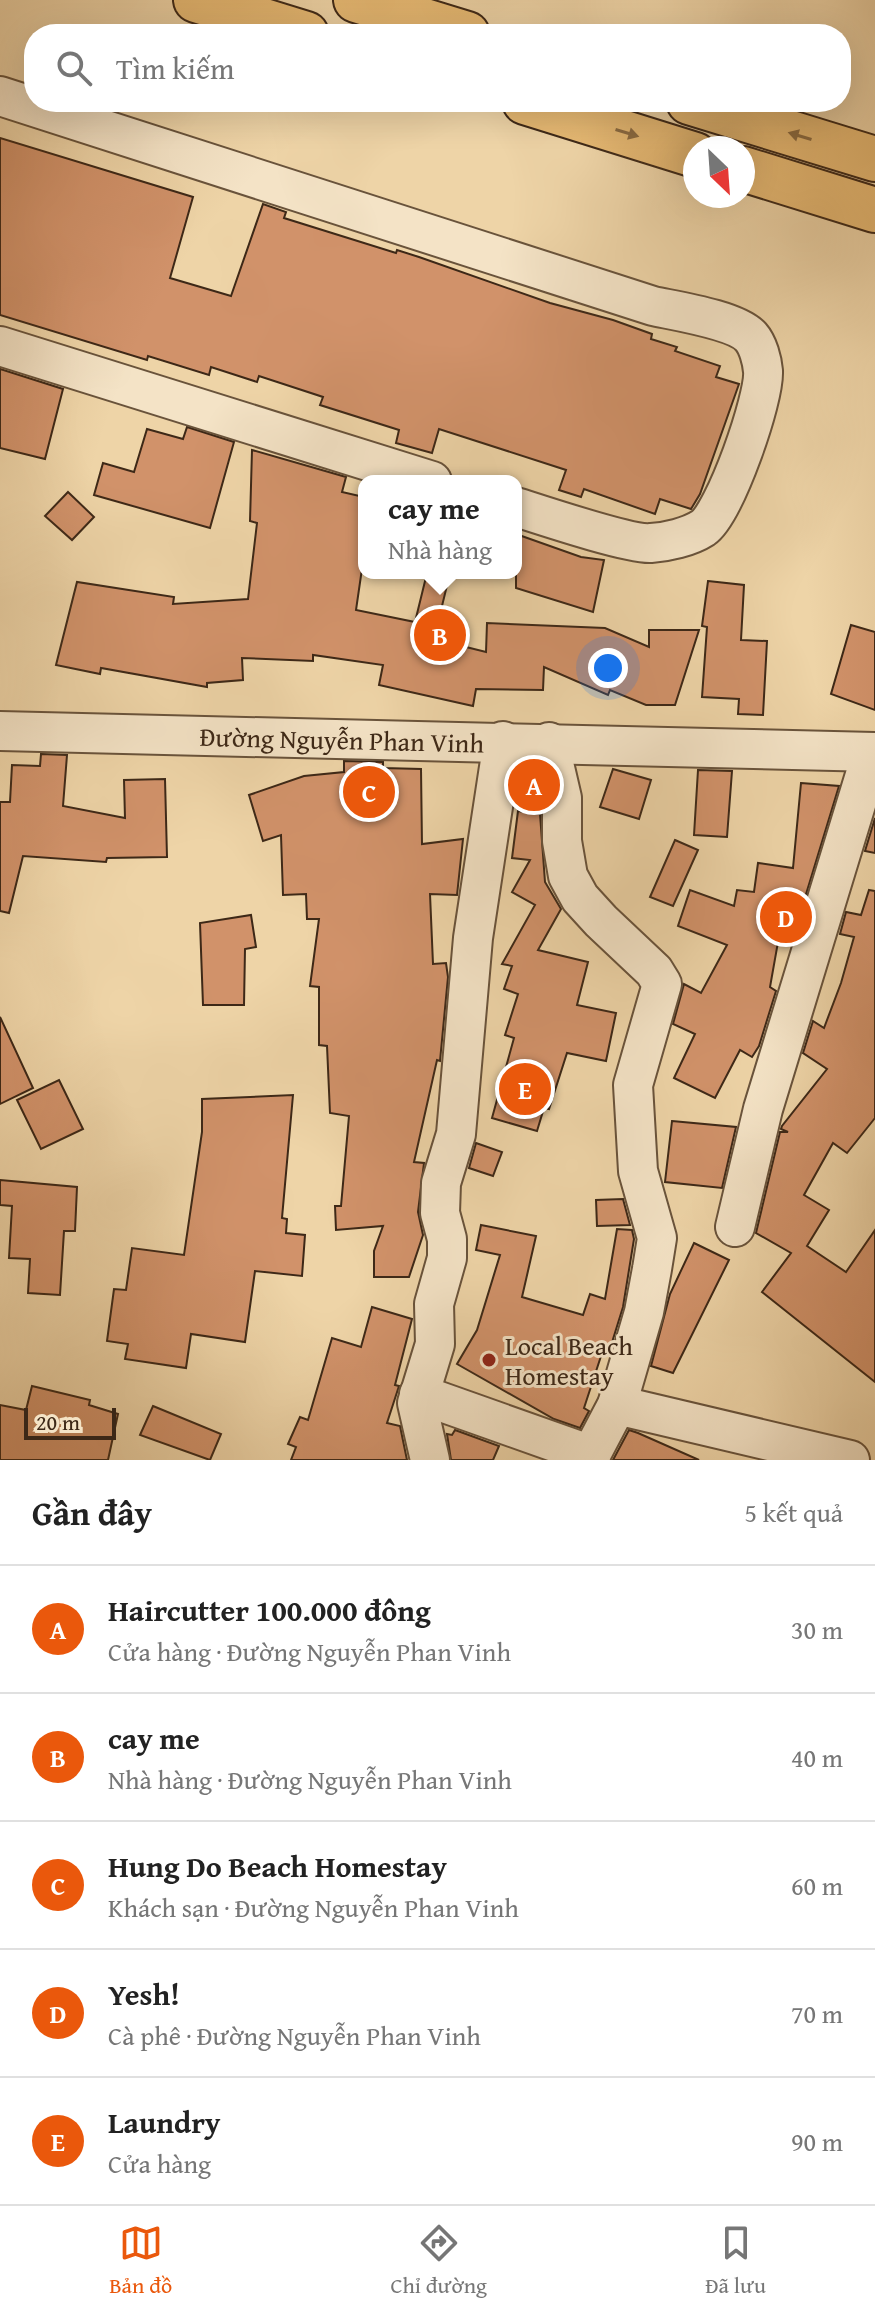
<!DOCTYPE html>
<html lang="vi">
<meta charset="utf-8">
<style>
body{margin:0;font-family:"Gentium Book Plus",serif;background:#f6f6f6;color:#222}
.compass{position:absolute;left:683px;top:136px;width:72px;height:72px;border-radius:50%;background:#fff;box-shadow:0 8px 32px #0002;rotate:155deg}
.scale{position:absolute;left:24px;bottom:20px;width:92px;box-sizing:border-box;padding-left:8px;border:4px solid #3d2817;border-top:0;font-size:22px;line-height:28px;white-space:nowrap;color:#3d2817;-webkit-text-stroke:6px #f4e3c6;paint-order:stroke}
.you{position:absolute;left:608px;top:668px;width:28px;height:28px;margin:-20px;border:6px solid #fff;border-radius:50%;background:#1a73e8;box-shadow:0 0 0 12px #1a73e833}
.badge{display:grid;place-items:center;width:52px;height:52px;border-radius:50%;background:#ea580c;color:#fff;font-size:26px;font-weight:700}
.pin{position:absolute;translate:-50% -50%;border:4px solid #fff;box-shadow:0 2px 8px #0006}
.popup{position:absolute;left:358px;top:475px;width:164px;height:104px;box-sizing:border-box;display:grid;place-content:center;border-radius:16px;background:#fff;filter:drop-shadow(0 2px 6px #0005);font-size:26px;white-space:nowrap;color:#767676}
.popup b{font-size:30px;color:#222}
.popup::after{content:'';position:absolute;left:50%;top:100%;margin-left:-16px;border:16px solid transparent;border-top-color:#fff}
.list{margin:0;padding:0;list-style:none}
h2{display:flex;justify-content:space-between;align-items:center;height:104px;margin:0;padding:0 32px;font-size:34px}
h2 small{font-size:26px;font-weight:400;color:#767676}
.list li{display:grid;grid-template-columns:52px 1fr auto;gap:24px;align-items:center;box-sizing:border-box;height:128px;padding:0 32px;border-top:2px solid #e0e0e0}
.list b{display:block;font-size:30px;white-space:nowrap}
.list p{margin:0;font-size:26px;white-space:nowrap;color:#767676}
.list em{font-size:26px;font-style:normal;color:#767676}
.icon{flex:none;width:44px;height:44px;fill:none;stroke:currentColor;stroke-width:2;stroke-linecap:round;stroke-linejoin:round}
.map{position:relative;flex:none;width:875px;height:1460px;overflow:hidden}
.search{position:absolute;background:#fff;box-shadow:0 8px 32px #0002;left:24px;right:24px;top:24px;height:88px;display:flex;align-items:center;gap:20px;box-sizing:border-box;padding:0 28px;border-radius:32px;color:#767676;font-size:30px}
.sheet{height:744px;background:#fff}
nav{display:flex;justify-content:space-around;align-items:center;box-sizing:border-box;height:112px;border-top:2px solid #e0e0e0;background:#fff;font-size:22px;color:#767676}
nav a{display:grid;justify-items:center;gap:4px}
nav .on{color:#ea580c}
.map>svg:first-child{display:block}
</style>
<div class="map">
<svg width="875" height="1460" viewBox="0 0 875 1460">
<rect width="100%" height="100%" fill="#eed4a7"/>
<filter id="stains"><feTurbulence type="fractalNoise" baseFrequency=".0025" numOctaves="4"/><feColorMatrix values="0 0 0 0 .2 0 0 0 0 .09 0 0 0 0 .02 0 0 0 .5 -.17"/></filter>
<radialGradient id="worn" r=".72"><stop offset=".6" stop-color="#630" stop-opacity="0"/><stop offset="1" stop-color="#630" stop-opacity=".3"/></radialGradient>
<g fill="#d1926a" stroke="#3d2817" stroke-width="2">
<path d="M0,138L193,197L170,278L231,296L263,204L286,212L284,218L396,253L397,250L419,257L550,303L613,320L652,334L651,339L677,347L675,351L720,366L716,377L739,384L700,494L691,509L660,499L655,514L584,489L581,497L559,490L566,470L439,429L432,453L396,443L399,430L320,405L323,397L259,376L257,382L211,367L209,375L148,356L147,360L0,315Z"/>
<path d="M0,369L63,389L45,459L0,448Z"/>
<path d="M187,427L234,442L210,528L94,495L103,463L134,472L147,429L183,439Z"/>
<path d="M252,450L346,477L342,492L364,497V555L356,610L415,622L427,573H450L434,639L486,652L487,623L605,628L649,647V630H699L675,705H646L610,690L608,695L544,667L543,690L476,689L473,706L379,685L383,665L313,655V661L242,658L243,680L207,683V687L101,668L100,674L56,665L77,582L174,597L173,604L248,599L257,523L250,521Z"/>
<path d="M68,492L94,517L72,540L45,516Z"/>
<path d="M516,534L581,557L604,560L593,612L516,588Z"/>
<path d="M708,581L744,585L741,640L767,641L763,715L738,714L739,699L702,697L707,627L702,626Z"/>
<path d="M851,625L875,632V710L831,694Z"/>
<path d="M41,754L67,755L63,806L125,818L124,780L165,779L167,857L107,858L106,862L23,856L9,913L0,911V802H10L12,765L40,766Z"/>
<path d="M344,761L383,762V768L421,769L422,844L463,839L457,895L430,894L433,964L446,963L448,977L440,1061L437,1060L414,1162L424,1163L418,1212L423,1235L409,1277H374V1251L383,1226L336,1230L335,1206H341L349,1116L330,1113L327,1046L319,1045V987L310,986L319,919H307L306,894L283,895L281,835L263,841L249,795L304,776L344,772Z"/>
<path d="M613,769L651,780L639,819L600,807Z"/>
<path d="M698,770L732,771L727,837L694,835Z"/>
<path d="M801,783L839,786L796,927L781,925L770,987L776,991L759,1046L752,1057L740,1050L715,1098L674,1078L695,1034L673,1024L684,984L701,993L727,945L678,926L690,890L734,906L737,890L754,892L758,863L793,868Z"/>
<path d="M518,811L540,814L545,882L561,909L538,950L588,962L577,1005L616,1013L606,1061L567,1053L549,1109L544,1108L537,1131L492,1118L514,1038L505,1035L518,994L504,989L512,966L502,964L535,905L512,892L530,860L512,858Z"/>
<path d="M875,818V853L865,851Z"/>
<path d="M675,840L698,850L673,906L650,897Z"/>
<path d="M869,890L875,891V1118L847,1153L833,1143L804,1195L829,1210L807,1246L846,1272L875,1230V1382L762,1292L791,1253L756,1233L780,1132H788L781,1129L782,1126L827,1069L803,1053L813,1021L824,1028L841,983L854,937L840,934L846,912L861,915Z"/>
<path d="M251,915L256,947L245,949L244,1005H203L200,923Z"/>
<path d="M0,1017L33,1088L0,1104Z"/>
<path d="M59,1080L83,1129L41,1149L17,1100Z"/>
<path d="M293,1095L282,1218L287,1219L286,1233L305,1235L302,1276L255,1271L245,1342L191,1334L186,1368L125,1359L128,1344L107,1341L114,1289L126,1290L132,1248L184,1255L202,1132V1099Z"/>
<path d="M672,1121L736,1127L722,1188L665,1182Z"/>
<path d="M476,1143L502,1152L493,1176L469,1168Z"/>
<path d="M0,1180L77,1187L75,1231H64L60,1295L28,1293L30,1259L9,1258L12,1206L0,1205Z"/>
<path d="M623,1199L630,1225L597,1226L596,1200Z"/>
<path d="M481,1225L536,1236L522,1297L583,1315L590,1294L605,1299L617,1229L632,1230L634,1239L623,1307L609,1352L603,1350L584,1408L589,1411L580,1428L554,1419L457,1364L477,1330L500,1255L476,1250Z"/>
<path d="M694,1243L729,1260L673,1373L651,1366L670,1294Z"/>
<path d="M372,1307L412,1319L395,1385L399,1386L387,1423L400,1426L407,1460H291L296,1447L288,1444L300,1417L308,1420L332,1338L361,1347Z"/>
<path d="M32,1386L90,1400L89,1405L118,1414L108,1460H0V1405L26,1410Z"/>
<path d="M153,1406L221,1434L210,1460L140,1435Z"/>
<path d="M455,1430L499,1446L493,1460H451L447,1434L452,1435Z"/>
<path d="M629,1430L638,1433L699,1460H613Z"/>
</g>
<g fill="none" stroke-linecap="round" stroke-linejoin="round">
<g stroke="#69533b" stroke-width="42">
<g id="minor">
<path d="M0,96L653,306C676,311 736,320 751,337C758,345 762,360 763,371C765,398 725,513 703,528C689,537 667,542 651,543C631,545 541,515 516,507"/>
<path d="M0,346L432,481"/>
<path id="s1" d="M0,731L875,752"/>
<path d="M549,742L562,798V841L568,876L580,898L601,921L654,971L662,984L633,1085L638,1171L657,1238L652,1269L644,1312L617,1405L588,1460"/>
<path d="M735,1227L763,1109L872,752"/>
<path d="M419,1394L591,1455"/>
<path d="M617,1405L850,1460"/>
<path d="M430,1460L417,1403L435,1344L434,1304L447,1258V1239L440,1213L441,1183L456,1134L473,938L503,741"/>
</g>
</g>
<g stroke="#3d2817" stroke-width="48">
<g id="major">
<path d="M196,0L306,34"/>
<path d="M356,0L467,34"/>
<path d="M525,102L695,155"/>
<path d="M689,102L875,159"/>
<path d="M743,169L875,210"/>
</g>
</g>
<use href="#minor" stroke="#f4e3c6" stroke-width="38"/>
<use href="#major" stroke="#e7ba74" stroke-width="44"/>
</g>
<defs><path id="oneway-solid" d="M-6-.8H1V-3.2L6.5 0L1 3.2V.8H-6Z" transform="scale(2)"/></defs>
<g fill="#8a6a41">
<use href="#oneway-solid" transform="translate(627 133) rotate(17)"/>
<use href="#oneway-solid" transform="translate(800 136) rotate(-163)"/>
</g>
<circle fill="#8f2418" stroke="#f4e3c6" stroke-width="3" cx="489" cy="1360" r="8"/>
<g text-anchor="middle" dominant-baseline="central" stroke-width="6" stroke-linejoin="round" paint-order="stroke">
<g font-size="26" fill="#3d2817" stroke="#f4e3c6">
<text stroke="none"><textPath href="#s1" startOffset="342">Đường Nguyễn Phan Vinh</textPath></text>
</g>
<g font-size="26" fill="#3d2817" stroke="#f4e3c6" text-anchor="start">
<text x="505" y="1345">Local Beach<tspan x="505" dy="30">Homestay</tspan></text>
</g>
</g>
<rect width="100%" height="100%" filter="url(#stains)"/>
<rect width="100%" height="100%" fill="url(#worn)"/>
</svg>
<svg class="compass" viewBox="-18 -18 36 36"><path d="M0-13l5 13h-10z" fill="#e53935"/><path d="M0 13l5-13h-10z" fill="#767676"/></svg>
<div class="scale">20 m</div>
<div class="you"></div>
<div class="pin badge" style="left:534px;top:785px">A</div>
<div class="pin badge" style="left:440px;top:635px">B</div>
<div class="popup"><b>cay me</b>Nhà hàng</div>
<div class="pin badge" style="left:369px;top:792px">C</div>
<div class="pin badge" style="left:786px;top:917px">D</div>
<div class="pin badge" style="left:525px;top:1089px">E</div>
<div class="search"><svg class="icon" aria-label="search" viewBox="0 0 24 24"><circle cx="10" cy="10" r="6"/><path d="M15 15l6 6"/></svg>Tìm kiếm</div>
</div>
<section class="sheet">
<h2>Gần đây<small>5 kết quả</small></h2>
<ul class="list">
<li><span class="badge">A</span><div><b>Haircutter 100.000 đông</b><p>Cửa hàng · Đường Nguyễn Phan Vinh</p></div><em>30 m</em></li>
<li><span class="badge">B</span><div><b>cay me</b><p>Nhà hàng · Đường Nguyễn Phan Vinh</p></div><em>40 m</em></li>
<li><span class="badge">C</span><div><b>Hung Do Beach Homestay</b><p>Khách sạn · Đường Nguyễn Phan Vinh</p></div><em>60 m</em></li>
<li><span class="badge">D</span><div><b>Yesh!</b><p>Cà phê · Đường Nguyễn Phan Vinh</p></div><em>70 m</em></li>
<li><span class="badge">E</span><div><b>Laundry</b><p>Cửa hàng</p></div><em>90 m</em></li>
</ul>
</section>
<nav>
<a class="on"><svg class="icon" aria-label="map" viewBox="0 0 24 24"><path d="M3 6l6-2 6 2 6-2v14l-6 2-6-2-6 2zM9 4v14M15 6v14"/></svg>Bản đồ</a>
<a><svg class="icon" aria-label="directions" viewBox="0 0 24 24"><path d="M12 3l9 9-9 9-9-9zM9 14v-3h6M13 9l2 2-2 2"/></svg>Chỉ đường</a>
<a><svg class="icon" aria-label="saved" viewBox="0 0 24 24"><path d="M7 4h10v16l-5-4-5 4z"/></svg>Đã lưu</a>
</nav>
